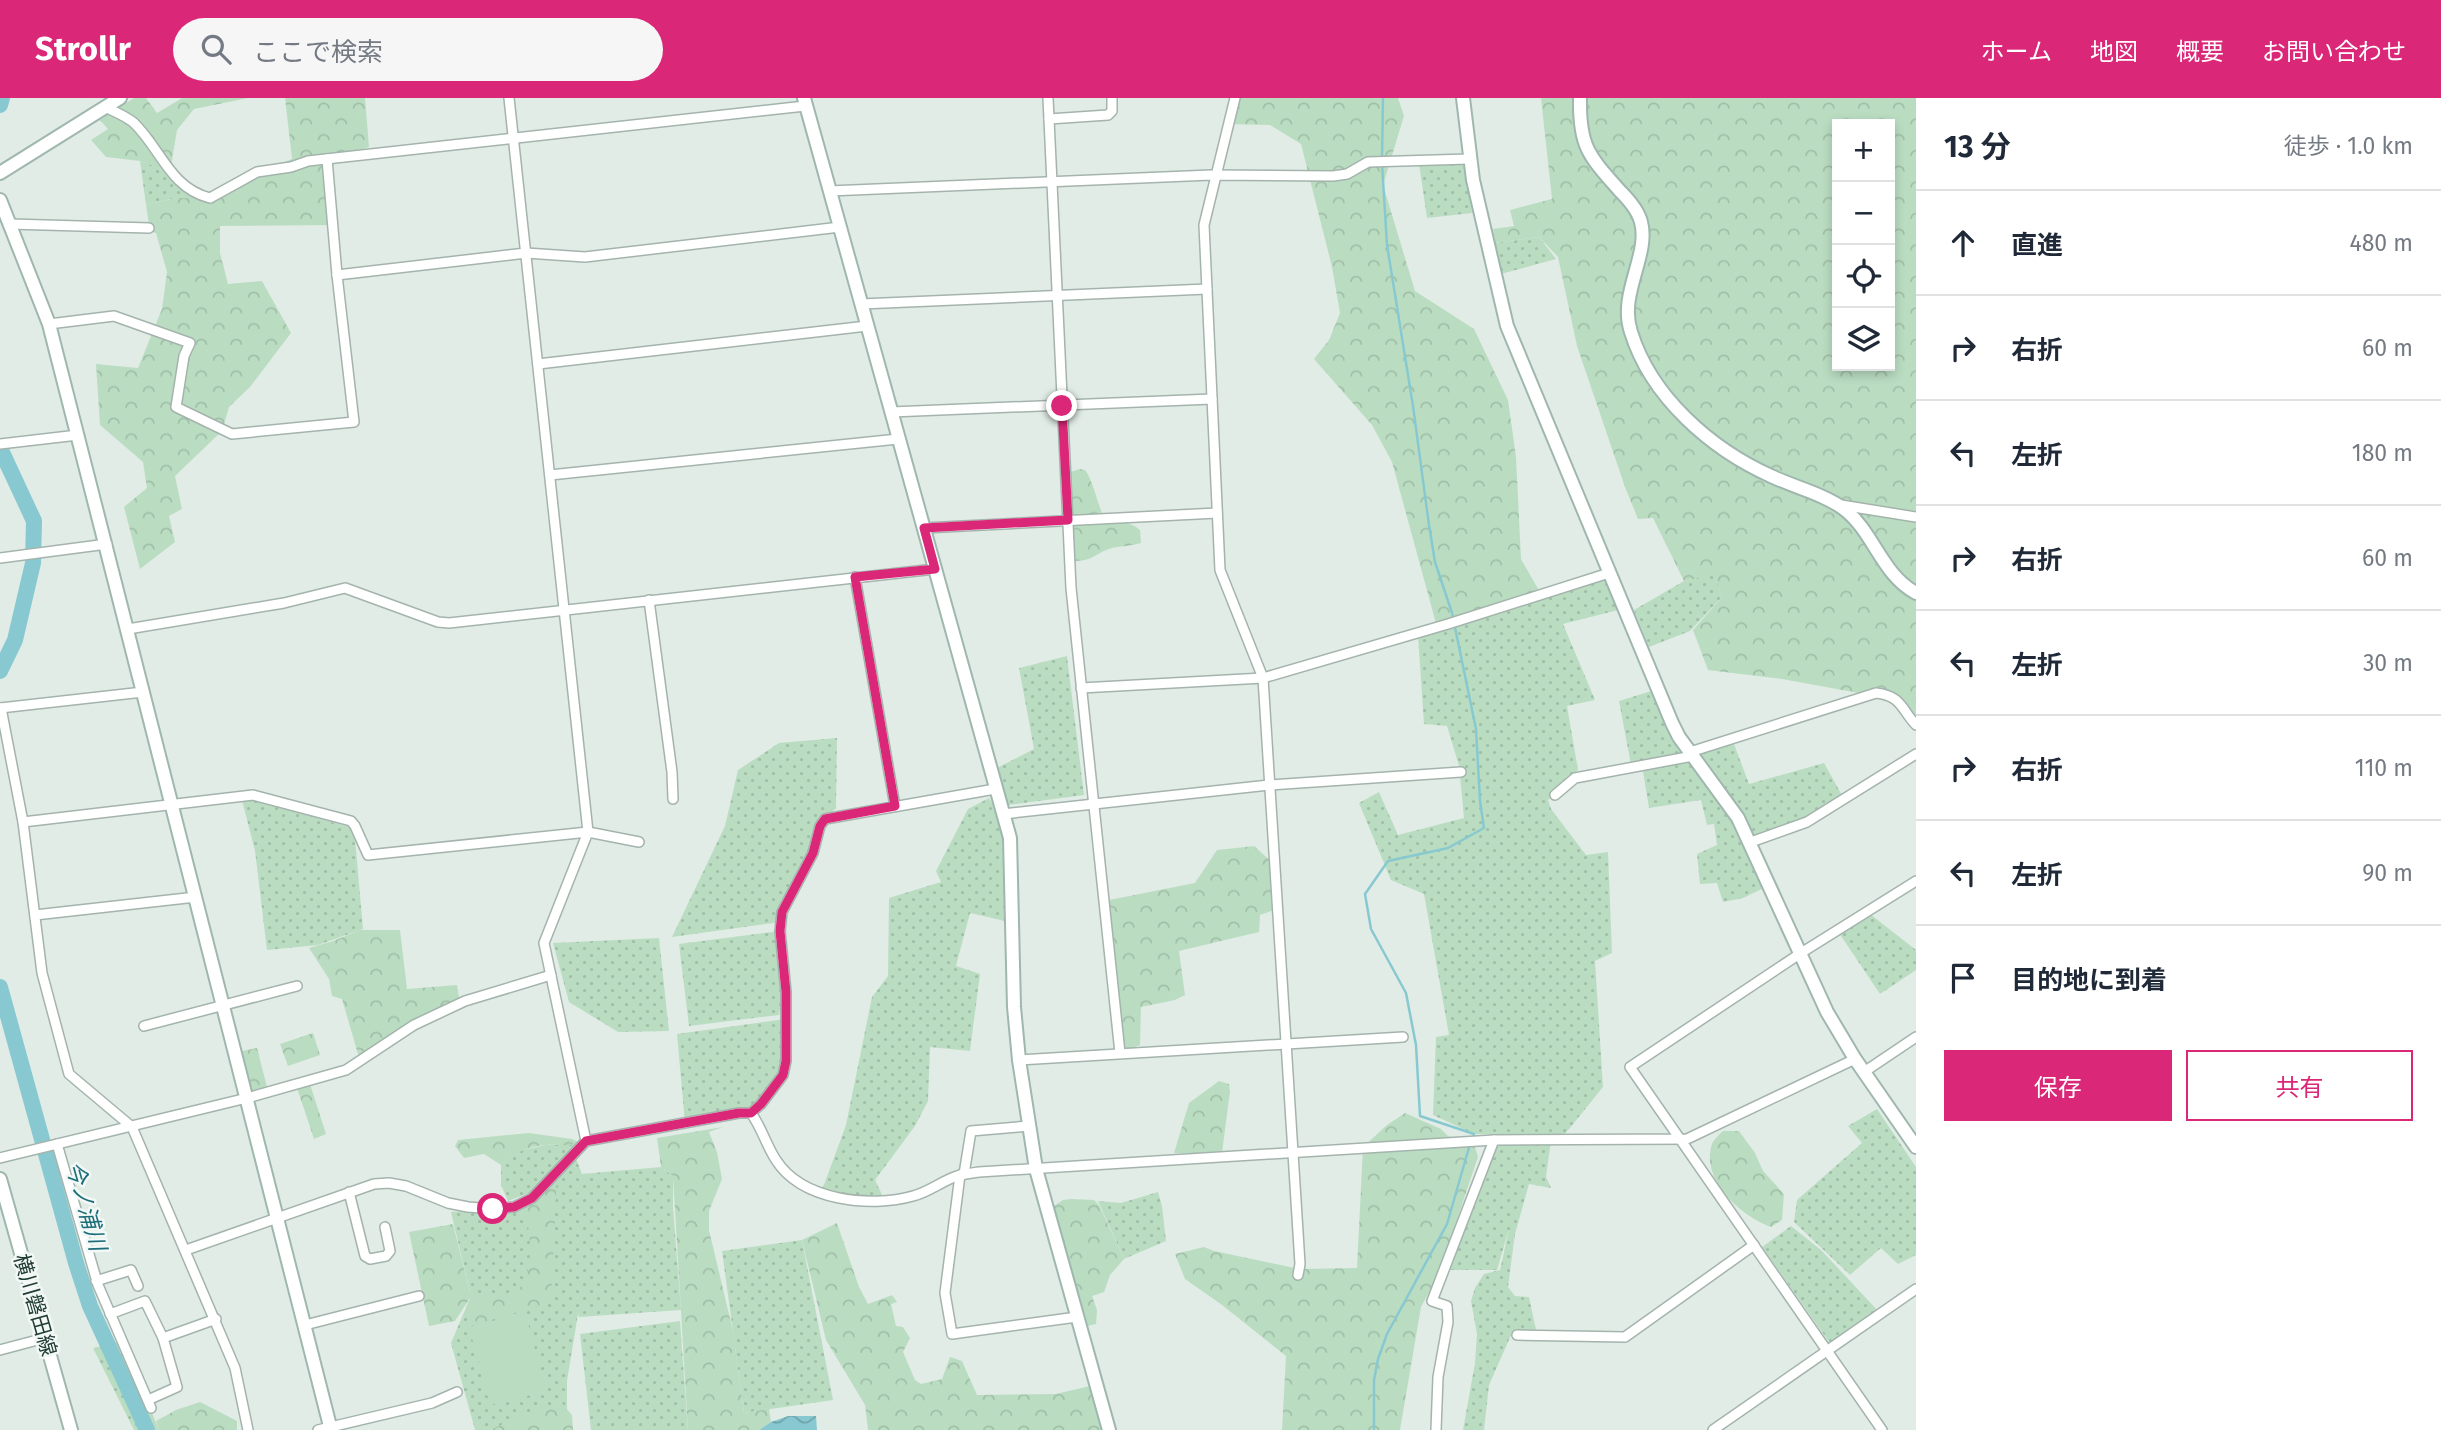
<!DOCTYPE html>
<html lang="ja">
<meta charset="utf-8">
<style>
body{margin:0;font-family:"Fira Sans","Noto Sans JP",sans-serif;background:#f6f6f7;color:#1f2937}
.controls{position:absolute;right:21px;top:21px;display:grid;overflow:hidden;border-radius:0px;box-shadow:0 4px 10px #0003}
.controls button{width:63px;height:63px;display:grid;place-items:center;padding:0;border:0;border-bottom:2px solid #e0e1e3;background:#fff;color:#1f2937;font:35px sans-serif}
.stop{position:absolute;width:21px;height:21px;margin:-16px;border:5px solid #db2777;border-radius:50%;background:#fff}
.stop.end{background:#db2777;border-color:#fff;box-shadow:0 2px 7px #0008}
.list{margin:0;padding:0;list-style:none}
h2{display:flex;justify-content:space-between;align-items:center;height:91px;margin:0;padding:0 28px;font-size:30px}
h2 small{font-size:23px;font-weight:400;color:#747a83}
.list li{display:grid;grid-template-columns:46px 1fr auto;gap:21px;align-items:center;box-sizing:border-box;height:105px;padding:0 28px;border-top:2px solid #e0e1e3}
.list b{display:block;font-size:26px;white-space:nowrap}
.list em{font-size:23px;font-style:normal;color:#747a83}
.actions{display:flex;gap:14px;padding:21px 28px}
.actions a{flex:1;padding:16px 0;border:2px solid #db2777;border-radius:0px;text-align:center;font-size:24px;color:#db2777}
.actions .main{background:#db2777;color:#fff}
.icon{flex:none;width:38px;height:38px;fill:none;stroke:currentColor;stroke-width:2;stroke-linecap:round;stroke-linejoin:round}
.map{position:relative;flex:none;width:1916px;height:1332px;overflow:hidden}
header{display:flex;align-items:center;gap:42px;box-sizing:border-box;height:98px;padding:0 35px;background:#db2777;color:#fff}
header strong{font-size:33px}
nav{display:flex;gap:38px;margin-inline-start:auto;font-size:24px}
.search{width:490px;height:63px;background:#f6f6f7;display:flex;align-items:center;gap:18px;box-sizing:border-box;padding:0 24px;border-radius:38px;color:#747a83;font-size:26px}
main{display:flex}
aside{flex:1;background:#fff}
.map>svg:first-child{display:block}
</style>
<header>
<strong>Strollr</strong>
<div class="search"><svg class="icon" aria-label="search" viewBox="0 0 24 24"><circle cx="10" cy="10" r="6"/><path d="M15 15l6 6"/></svg>ここで検索</div>
<nav><a>ホーム</a><a>地図</a><a>概要</a><a>お問い合わせ</a></nav>
</header>
<main>
<div class="map">
<svg width="1916" height="1332" viewBox="0 0 1916 1332">
<defs>
<pattern id="grass-dots" width="8" height="8" patternUnits="userSpaceOnUse" patternTransform="scale(1.75)"><rect width="8" height="8" fill="#baddc2"/><path d="M2 2h.1M6 6h.1" fill="none" stroke="#a0bfa7" stroke-width="1.8" stroke-linecap="round"/></pattern>
<pattern id="forest-crowns" width="20" height="18" patternUnits="userSpaceOnUse" patternTransform="scale(1.75)"><rect width="20" height="18" fill="#baddc2"/><path d="M2 6a3 3 0 1 1 6 0M12 15a3 3 0 1 1 6 0" fill="none" stroke="#a0bfa7"/></pattern>
<pattern id="water-waves" width="16" height="10" patternUnits="userSpaceOnUse" patternTransform="scale(1.75)"><rect width="16" height="10" fill="#88c9d1"/><path d="M0 5q4-4 8 0t8 0" fill="none" stroke="#6fa4aa"/></pattern>
</defs>
<rect width="100%" height="100%" fill="#e1ece6"/>
<g fill="url(#grass-dots)">
<path d="M1465,61L1472,115L1427,120L1419,66Z"/>
<path d="M140,63L166,72L176,85L196,100H176L146,107Z"/>
<path d="M1539,139L1556,161L1501,176L1495,145Z"/>
<path d="M1714,476L1722,499L1690,533L1649,549L1634,512L1684,483Z"/>
<path d="M1602,477L1618,512L1563,526L1595,602L1567,608L1578,672L1548,702L1551,711L1586,757L1608,754L1612,855L1595,863L1603,989L1565,1036H1474L1433,1017L1436,939L1449,937L1424,796L1391,782L1359,705L1379,694L1398,737L1464,720L1459,668L1447,628L1424,626L1418,538L1441,533Z"/>
<path d="M1067,558L1084,697L1008,707L997,670L1034,651L1019,570Z"/>
<path d="M1658,591L1690,654L1631,667L1619,603Z"/>
<path d="M1731,638L1749,686L1824,665L1844,701L1807,724L1754,743L1770,787L1743,800L1723,804L1717,785L1700,786L1697,756L1717,747L1714,726L1707,727L1701,702L1649,710L1642,667L1693,658Z"/>
<path d="M837,640L836,710L824,721L781,824L672,839L725,728L738,672L779,645Z"/>
<path d="M241,698L349,729L355,741L363,831L318,847L267,852L255,753Z"/>
<path d="M989,700L1008,733L1005,823L970,815L956,868L980,876L970,953L930,949L928,1003L915,1028L875,1082L885,1103L821,1095L846,1027L872,899L888,878L889,800L941,784L936,773L968,711Z"/>
<path d="M1870,816L1916,852V872L1880,896L1839,835Z"/>
<path d="M780,833L785,884L779,917L689,928L679,846Z"/>
<path d="M659,840L669,933L618,934L569,904L553,845Z"/>
<path d="M785,921L788,971L751,1015L685,1025L677,936Z"/>
<path d="M1877,1011L1916,1069V1157L1898,1166L1881,1150L1850,1177L1794,1124L1797,1102L1862,1045L1848,1028Z"/>
<path d="M1494,1042H1551L1546,1079L1551,1090L1529,1086L1515,1136L1508,1189L1515,1198L1529,1199L1537,1237L1512,1235L1489,1287L1484,1332H1463L1475,1265L1477,1236L1471,1203L1475,1190L1484,1176L1500,1172L1509,1131L1497,1172H1444Z"/>
<path d="M546,1047H575L552,1078L575,1058L582,1076L661,1069L673,1078V1109L681,1212L579,1219L578,1216L567,1283V1312L561,1304L490,1332H475L451,1245L471,1198L451,1114L493,1111L525,1103L537,1092L508,1103L501,1087V1067L518,1053Z"/>
<path d="M1158,1094L1162,1108L1166,1143L1124,1161L1098,1103L1121,1105Z"/>
<path d="M1791,1128L1821,1152L1881,1216L1829,1244L1762,1149Z"/>
<path d="M802,1142L833,1302L744,1315L722,1153Z"/>
<path d="M680,1223L688,1332H591L580,1236Z"/>
<path d="M122,1243L159,1332H134L93,1250Z"/>
</g>
<g fill="url(#forest-crowns)" fill-rule="evenodd">
<path d="M134,0H146L157,15L182,0H248L194,11L177,32L170,74L140,63L106,59L91,42L108,31L100,22Z"/>
<path d="M285,0H365L369,49L324,62L333,127L220,128V155L228,186L262,183L291,235L250,289L229,309L222,333L175,378L182,411L169,418L175,444L140,471L124,409L147,390L143,364L100,327L96,266L138,270L162,211L167,174L156,135L150,133L146,107L176,100H210L257,74L292,61Z"/>
<path d="M1235,0H1398L1404,18L1383,87L1415,193L1474,231L1508,302L1516,359L1521,461L1541,496L1437,529L1392,364L1372,327L1314,261L1329,242L1340,215L1332,169L1301,46L1270,27L1228,26Z"/>
<path d="M1541,0H1916V625L1897,602L1782,581L1708,572L1693,532L1722,499L1714,477L1684,483L1653,420L1638,421L1625,389L1577,248L1558,159L1539,139L1495,145L1493,131L1514,128L1510,112L1552,101ZM1837,26H1890V268H1837Z"/>
<path d="M1080,371L1085,372C1094,383 1099,414 1104,417C1115,424 1130,423 1140,432L1141,445C1131,448 1122,448 1112,450C1094,455 1095,464 1069,463V382L1070,374Z"/>
<path d="M1254,748L1274,766L1277,811L1260,817L1259,834L1179,853L1185,897L1175,902L1141,909L1140,947L1120,955L1104,803L1195,785L1217,752Z"/>
<path d="M360,832H400L407,891L457,887L460,906L389,942L360,963L342,901L332,898L329,881L309,850L333,843Z"/>
<path d="M313,935L320,957L288,968L280,946Z"/>
<path d="M257,950L268,993L248,998L237,954Z"/>
<path d="M1219,983L1229,986L1230,993L1222,1055H1174L1189,1005Z"/>
<path d="M310,986L326,1036L314,1041L297,990Z"/>
<path d="M1405,1015L1441,1031L1448,1038L1475,1049L1478,1059L1452,1136L1450,1155L1421,1209L1400,1332H1282L1286,1258L1222,1207L1185,1181L1175,1156L1204,1149L1214,1153L1299,1171L1357,1170L1363,1049L1387,1027Z"/>
<path d="M723,1029L709,1034L717,1054L722,1081L709,1113V1132L733,1233L744,1315L769,1311L771,1324L759,1332H688L673,1078L661,1069L657,1040Z"/>
<path d="M1723,1033H1739L1755,1055L1763,1073L1784,1096L1782,1122L1771,1129C1741,1118 1700,1082 1712,1046C1714,1041 1720,1036 1723,1033Z"/>
<path d="M529,1035L572,1041L580,1045C569,1049 558,1046 546,1047C528,1048 515,1055 501,1067L484,1056L464,1060L455,1048L458,1042Z"/>
<path d="M557,1075L551,1204L471,1228L470,1200L455,1223L429,1228L409,1134L453,1126L470,1194L483,1198L514,1197C539,1173 528,1134 525,1103Z"/>
<path d="M1071,1101L1094,1102L1099,1107L1124,1161L1110,1177L1104,1194L1092,1198L1097,1212L1096,1226L1088,1228L1051,1110L1063,1102Z"/>
<path d="M837,1125L859,1189L868,1206L892,1197L897,1204L891,1206L896,1228L903,1229L910,1240L903,1254L915,1282L921,1286L942,1281L950,1259L962,1263L977,1297L1056,1296L1090,1288L1103,1310L1108,1332H868L865,1307L826,1242L802,1142Z"/>
<path d="M200,1304L237,1323V1332H159L156,1323L176,1312Z"/>
<path d="M561,1304L572,1317L573,1332H490L537,1311Z"/>
</g>
<path fill="#baddc2" d="M525,1215L547,1293L490,1307L469,1229Z"/>
<path fill="url(#water-waves)" d="M788,1318H816L817,1332H759L771,1324Z"/>
<g fill="none" stroke-linecap="round" stroke-linejoin="round">
<g stroke="#88c9d1" stroke-width="2.5">
<path d="M1382,60L1383,0"/>
<path d="M1382,66L1387,147L1413,308L1429,427L1435,464L1452,515L1476,631L1480,703L1484,730L1448,750L1388,763L1365,796L1371,831L1406,895L1416,947L1420,1018L1474,1036L1473,1040"/>
<path d="M1374,1332V1282L1378,1261L1387,1236L1447,1126L1470,1046"/>
</g>
<g stroke="#88c9d1" stroke-width="16">
<path d="M0,7L2,0"/>
<path d="M0,350L34,423L33,465L15,542L0,573"/>
<path d="M0,889L76,1165L90,1208L147,1332"/>
</g>
<g stroke="#a4b4ad" stroke-width="12">
<g id="street">
<path d="M509,0L588,734L544,845L586,1043"/>
<path d="M1048,0L1071,490L1120,955"/>
<path d="M1235,0L1204,127L1220,472L1263,580L1300,1166L1298,1177"/>
<path d="M105,9C115,14 126,18 134,25C161,51 170,90 210,100L257,74L291,69L308,63L805,8"/>
<path d="M1049,21L1108,17L1112,13V0"/>
<path d="M829,93L1211,77L1333,78L1347,76L1368,64L1469,61"/>
<path d="M10,126L149,130"/>
<path d="M337,177L526,155L585,159L840,129"/>
<path d="M861,206L1207,191"/>
<path d="M49,226L114,218L190,245L184,258L176,309L232,336L354,324L337,177L327,61"/>
<path d="M538,266L867,228"/>
<path d="M891,314L1212,301"/>
<path d="M0,346L78,337"/>
<path d="M550,377L898,341"/>
<path d="M1841,407L1916,419"/>
<path d="M924,430L1217,415"/>
<path d="M0,460L107,446"/>
<path d="M855,479L895,708"/>
<path d="M649,502L672,674L673,701"/>
<path d="M128,531L284,505L345,490L438,524L449,525L935,471"/>
<path d="M1081,590L1263,580L1448,526L1609,475"/>
<path d="M0,610L143,594"/>
<path d="M1,610L23,724L42,875L69,976L132,1029L235,1270L248,1332"/>
<path d="M1690,654L1876,595C1902,598 1901,611 1916,627"/>
<path d="M1555,697L1575,680L1693,658"/>
<path d="M1003,716L1269,687L1461,674"/>
<path d="M23,724L253,697L351,723L355,728L368,757L588,734L639,744"/>
<path d="M1751,744L1807,724L1916,656"/>
<path d="M35,817L196,799"/>
<path d="M144,928L297,888"/>
<path d="M1019,962L1403,939"/>
<path d="M1864,974L1916,939"/>
<path d="M751,1015L761,1006L783,977L786,963V894L780,833L782,814L813,755L820,728L825,721L995,691"/>
<path d="M57,1046L98,1187L151,1310"/>
<path d="M0,1060L247,1000L346,972L414,927L465,903L551,877"/>
<path d="M964,1076L971,1033L1029,1028"/>
<path d="M960,1077L945,1195L952,1236L1077,1219"/>
<path d="M349,1094L365,1158L370,1161L386,1158L390,1153L385,1129"/>
<path d="M186,1152L374,1086L389,1085L406,1088L448,1105L468,1109L493,1111L514,1109L532,1100L586,1043L739,1015H751C762,1030 766,1047 776,1062C802,1103 871,1110 913,1098C929,1094 942,1083 957,1078C964,1076 972,1075 979,1074L1494,1042L1687,1041L1855,961"/>
<path d="M96,1183L131,1172L138,1188"/>
<path d="M110,1216L145,1203L163,1240L177,1289L148,1302"/>
<path d="M305,1227L419,1198"/>
<path d="M1517,1237L1625,1239L1754,1147"/>
<path d="M163,1240L216,1221"/>
<path d="M0,1252L45,1240"/>
<path d="M318,1332L432,1305L457,1294"/>
<path d="M1436,1332L1438,1279L1448,1224L1447,1208L1432,1203L1494,1042"/>
<path d="M1713,1332L1916,1191"/>
<path d="M1882,1332L1630,969L1801,855L1916,783"/>
</g>
</g>
<g stroke="#9fb7ae" stroke-width="16">
<g id="secondary">
<path d="M804,0L1010,740L1014,909L1019,962L1036,1071L1109,1332"/>
<path d="M1463,0L1473,82L1507,228L1672,625L1679,639L1738,720L1827,914L1855,961L1916,1049"/>
<path d="M1580,0C1579,49 1589,58 1620,93C1629,102 1638,112 1641,124C1650,157 1618,196 1631,234C1651,299 1711,351 1771,378C1794,389 1824,396 1844,411C1874,434 1881,476 1916,495"/>
<path d="M0,75L120,0"/>
<path d="M0,102L49,226L331,1332"/>
<path d="M0,1081L71,1332"/>
</g>
</g>
<use href="#street" stroke="#fff" stroke-width="9"/>
<use href="#secondary" stroke="#fff" stroke-width="12"/>
</g>
<g fill="none" stroke-linecap="round" stroke-linejoin="round">
<path stroke="#db2777" stroke-width="9" d="M493,1111L514,1109L532,1100L586,1043L739,1015H751L761,1006L783,977L786,963V894L780,833L782,814L813,755L820,728L825,721L895,708L855,479L935,471L924,430L1068,422L1062,308"/>
</g>
<g text-anchor="middle" dominant-baseline="central" stroke-width="5" stroke-linejoin="round" paint-order="stroke">
<g font-size="21" fill="#213c34" stroke="#f2f8f5">
<text transform="translate(35 1207) rotate(74)">横川磐田線</text>
</g>
<g font-size="23" font-style="italic" fill="#1b6d79" stroke="#f2f8f5">
<text transform="translate(86 1108) rotate(74)">今ノ浦川</text>
</g>
</g>
</svg>
<div class="controls">
<button>+</button>
<button>−</button>
<button><svg class="icon" aria-label="locate" viewBox="0 0 24 24"><circle cx="12" cy="12" r="6"/><path d="M12 2v4M12 18v4M2 12h4M18 12h4"/></svg></button>
<button><svg class="icon" aria-label="layers" viewBox="0 0 24 24"><path d="M12 4l9 5-9 5-9-5zM3 14l9 5 9-5"/></svg></button>
</div>
<div class="stop" style="left:493px;top:1111px"></div>
<div class="stop end" style="left:1062px;top:308px"></div>
</div>
<aside>
<h2>13 分<small>徒歩 · 1.0 km</small></h2>
<ul class="list">
<li><svg class="icon" aria-label="ahead" viewBox="0 0 24 24"><path d="M12 20V5M6 11l6-6 6 6"/></svg><div><b>直進</b></div><em>480 m</em></li>
<li><svg class="icon" aria-label="right" viewBox="0 0 24 24"><path d="M7 20v-9h11M14 6l5 5-5 5"/></svg><div><b>右折</b></div><em>60 m</em></li>
<li><svg class="icon" aria-label="left" viewBox="0 0 24 24"><path d="M17 20v-9H6M10 6l-5 5 5 5"/></svg><div><b>左折</b></div><em>180 m</em></li>
<li><svg class="icon" aria-label="right" viewBox="0 0 24 24"><path d="M7 20v-9h11M14 6l5 5-5 5"/></svg><div><b>右折</b></div><em>60 m</em></li>
<li><svg class="icon" aria-label="left" viewBox="0 0 24 24"><path d="M17 20v-9H6M10 6l-5 5 5 5"/></svg><div><b>左折</b></div><em>30 m</em></li>
<li><svg class="icon" aria-label="right" viewBox="0 0 24 24"><path d="M7 20v-9h11M14 6l5 5-5 5"/></svg><div><b>右折</b></div><em>110 m</em></li>
<li><svg class="icon" aria-label="left" viewBox="0 0 24 24"><path d="M17 20v-9H6M10 6l-5 5 5 5"/></svg><div><b>左折</b></div><em>90 m</em></li>
<li><svg class="icon" aria-label="arrive" viewBox="0 0 24 24"><path d="M6 21V4h12l-3 4 3 4H6"/></svg><div><b>目的地に到着</b></div></li>
</ul>
<div class="actions"><a class="main">保存</a><a>共有</a></div>
</aside>
</main>
